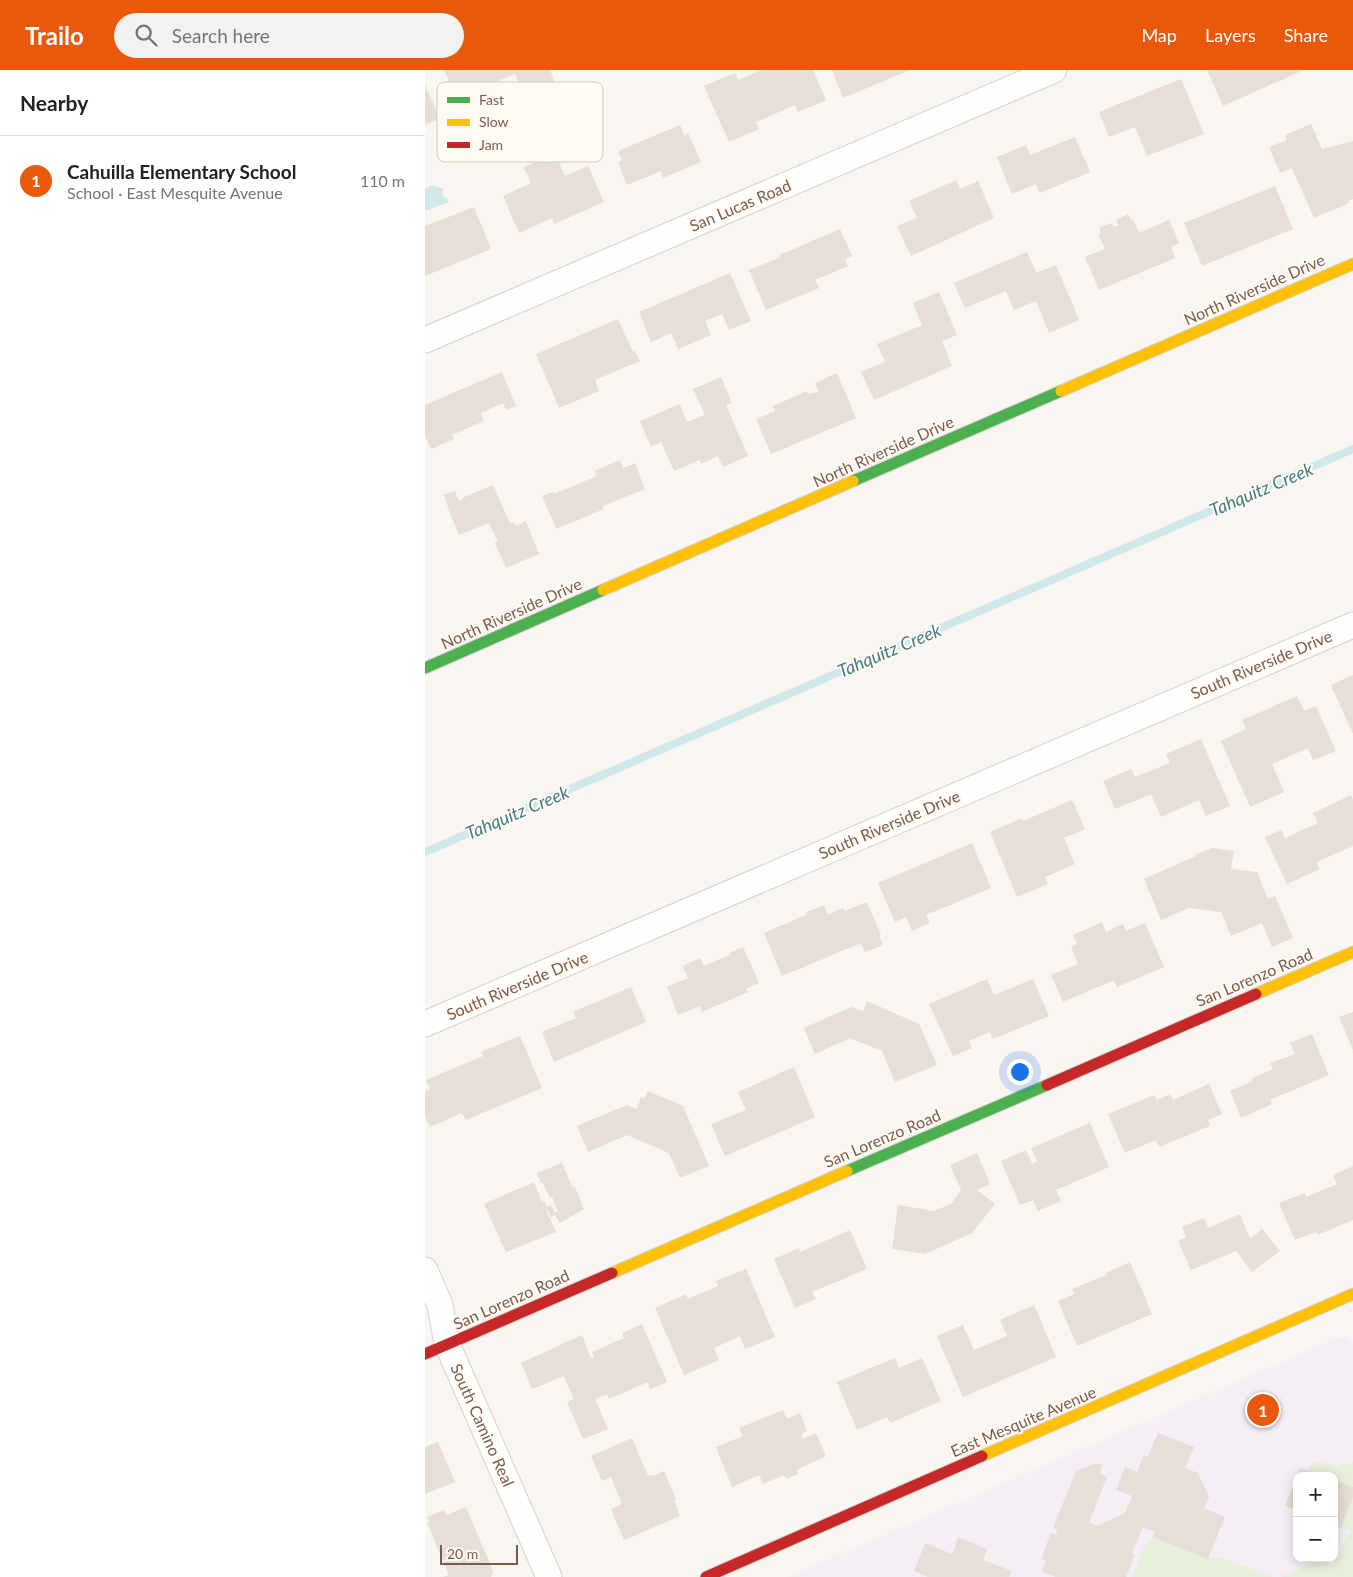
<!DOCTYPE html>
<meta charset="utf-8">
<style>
body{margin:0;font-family:Lato,sans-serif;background:#f2f2f2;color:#202124}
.controls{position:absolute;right:15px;bottom:15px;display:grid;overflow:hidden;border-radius:10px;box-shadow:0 2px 12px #0003}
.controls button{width:45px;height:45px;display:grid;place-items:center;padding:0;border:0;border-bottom:1px solid #e0e0e0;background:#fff;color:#202124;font:25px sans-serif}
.scale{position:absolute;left:15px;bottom:12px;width:78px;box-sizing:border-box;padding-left:5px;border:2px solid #7a5c4d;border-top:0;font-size:14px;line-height:18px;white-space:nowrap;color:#7a5c4d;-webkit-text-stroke:4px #fffaf3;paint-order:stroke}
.you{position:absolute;left:594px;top:1001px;width:18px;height:18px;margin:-12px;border:4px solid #fff;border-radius:50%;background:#1a73e8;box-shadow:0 0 0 8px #1a73e833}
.badge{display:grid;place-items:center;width:32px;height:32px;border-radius:50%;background:#ea580c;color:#fff;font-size:16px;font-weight:700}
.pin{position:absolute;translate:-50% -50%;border:2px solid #fff;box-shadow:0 1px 5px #0006}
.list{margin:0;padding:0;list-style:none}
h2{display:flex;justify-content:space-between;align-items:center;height:65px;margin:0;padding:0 20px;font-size:21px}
h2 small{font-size:16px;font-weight:400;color:#757577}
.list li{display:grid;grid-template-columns:32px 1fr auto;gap:15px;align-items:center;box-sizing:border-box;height:90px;padding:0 20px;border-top:1px solid #e0e0e0}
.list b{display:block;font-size:19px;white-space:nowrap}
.list p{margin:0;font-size:16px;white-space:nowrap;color:#757577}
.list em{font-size:16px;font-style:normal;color:#757577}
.icon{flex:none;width:28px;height:28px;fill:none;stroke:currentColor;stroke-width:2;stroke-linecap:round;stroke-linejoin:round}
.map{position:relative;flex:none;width:928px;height:1507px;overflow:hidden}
header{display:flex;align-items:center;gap:30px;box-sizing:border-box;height:70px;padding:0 25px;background:#ea580c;color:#fff}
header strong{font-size:24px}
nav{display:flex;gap:28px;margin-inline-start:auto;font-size:18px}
.search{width:350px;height:45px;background:#f2f2f2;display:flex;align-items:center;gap:12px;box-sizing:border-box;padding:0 18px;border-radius:28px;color:#757577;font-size:19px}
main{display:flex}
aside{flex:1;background:#fff}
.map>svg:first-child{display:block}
</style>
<header>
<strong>Trailo</strong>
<div class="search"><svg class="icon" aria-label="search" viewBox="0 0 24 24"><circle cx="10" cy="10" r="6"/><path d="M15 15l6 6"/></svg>Search here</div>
<nav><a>Map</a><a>Layers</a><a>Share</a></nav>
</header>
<main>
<aside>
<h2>Nearby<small></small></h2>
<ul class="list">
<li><span class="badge">1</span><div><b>Cahuilla Elementary School</b><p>School · East Mesquite Avenue</p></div><em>110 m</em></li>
</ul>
</aside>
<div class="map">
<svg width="928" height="1507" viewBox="0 0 928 1507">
<rect width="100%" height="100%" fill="#f9f5f0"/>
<path fill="#f6eef6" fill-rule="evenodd" d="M912,1268H922L928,1273V1507H363ZM872,1406H909V1488H872Z"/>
<g fill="#e7f0db">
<path d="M887,1391L913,1396L928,1392V1417L909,1410V1406H896L883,1401Z"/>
<path d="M928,1427V1507H855L894,1490L908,1495L925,1461L916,1458Z"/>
<path d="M728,1467L783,1488L795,1487L849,1507H707L718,1478Z"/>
</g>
<path fill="#d0e8ea" d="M8,115L18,119L17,123L18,126L23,129L24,132L0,141V118Z"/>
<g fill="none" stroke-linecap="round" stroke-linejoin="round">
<path stroke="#d0e8ea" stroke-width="8" d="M0,782L928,379"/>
</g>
<g fill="#e6ded7">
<path d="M19,0H125L140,37L109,50L90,4L31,28Z"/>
<path d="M336,0H388L401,30L373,42L370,35L331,52L334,59L304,72L279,16L310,3L313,10Z"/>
<path d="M407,0H485L418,28Z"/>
<path d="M782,0H879L798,36Z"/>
<path d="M756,9L779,64L722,86L710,57L684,67L674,42Z"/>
<path d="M0,15L15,48L0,55Z"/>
<path d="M886,54L897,79L928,71V129L923,131L924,133L889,148L867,98L855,103L844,77L862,70L860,65Z"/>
<path d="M255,55L259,65L263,63L276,92L238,108L236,101L202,115L193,92L197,90L193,81Z"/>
<path d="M650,67L665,102L615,123L611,114L587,124L572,87L601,75L605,85Z"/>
<path d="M130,84L140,106L163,96L179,132L129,154L127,148L94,163L78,126L106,113L99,97Z"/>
<path d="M531,110L535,119L553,111L569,148L486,186L472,156L492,148L484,131Z"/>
<path d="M850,116L868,159L777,196L759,153Z"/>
<path d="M49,137L66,179L0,206V156Z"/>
<path d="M703,144L706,150L708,149L714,163L744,150L754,173L746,177L750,188L674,220L660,187L680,179L673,164L676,163L674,158L687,153L689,157L694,155L691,150Z"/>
<path d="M415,159L427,186L420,189L423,196L390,210L394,218L341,240L324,200L356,187L355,185Z"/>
<path d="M602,182L611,203L631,195L654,250L624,263L611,231L589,240L581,221L540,238L529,213Z"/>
<path d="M305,203L326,251L304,260L297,244L280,251L286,265L253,279L246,263L226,272L214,242Z"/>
<path d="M514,222L532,265L517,271L527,296L449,330L436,302L460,292L452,274L497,255L488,233Z"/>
<path d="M193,249L208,282L210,281L215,291L170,310L174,321L134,338L111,284Z"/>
<path d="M77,302L91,336L81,340L78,333L56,343L59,351L27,365L29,369L6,379L0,366V335Z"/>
<path d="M412,303L431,348L346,384L331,349L350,341L348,336L382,321L383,324L394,322L390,313Z"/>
<path d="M296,307L307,333L301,335L323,386L298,397L293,386L276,394L275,390L249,401L236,372L226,377L215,351L255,334L262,352L280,345L268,319Z"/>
<path d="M195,390L198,398L210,393L220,419L178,436L179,439L131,459L117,426L128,422L129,424L172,406L169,401Z"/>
<path d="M68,415L85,454L89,452L91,456L101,451L114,484L81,498L70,473L73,472L64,453L34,465L22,436H23L19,425L30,421L34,431L38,429L37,428Z"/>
<path d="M928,605V664L906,615Z"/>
<path d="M872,626L879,641L891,636L911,681L888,690L883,678L847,694L859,722L825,737L796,671L821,659L817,650Z"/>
<path d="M776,669L805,736L781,746L774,730L736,747L726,724L690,739L678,711L706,699L710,707L745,693L741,684Z"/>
<path d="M926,725L928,730V776L891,792L895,799L862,814L840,767L856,760L860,768L893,753L888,743Z"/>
<path d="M647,730L660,759L639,768L650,794L620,807L623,814L592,827L565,762L597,748L598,751Z"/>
<path d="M547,773L566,818L501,845L505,853L487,861L481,847L470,852L453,813Z"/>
<path d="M787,778L809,781L806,799L832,802L843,829L850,826L868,868L847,877L837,853L806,866L796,842L764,838L736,850L719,809L771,786L770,785Z"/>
<path d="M442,832L456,865L454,866L458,875L440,882L436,873L357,906L339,863L381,845L380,843L399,835L403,845L418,838L419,841Z"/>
<path d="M677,852L681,862L698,854L701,861L720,853L739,897L692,917L689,910L638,932L626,905L653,894L646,877L652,874L648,865Z"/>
<path d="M318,877L334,913L321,919L323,922L277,942L275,936L253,945L242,917L263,908L258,896L275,888L279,896L305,885L304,883Z"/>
<path d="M562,909L569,925L608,909L624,946L568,969L565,962L544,971L547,978L528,986L504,934Z"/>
<path d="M206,917L221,952L129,992L117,962L151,948L148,942Z"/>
<path d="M442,931L494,954L512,995L470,1012L457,981L425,968L390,984L379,958L426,937L438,941Z"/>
<path d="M928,942V980L914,947Z"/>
<path d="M887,964L904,1005L845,1030L847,1034L816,1048L805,1021L828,1011L827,1008L848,999L845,993L870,984L865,973Z"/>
<path d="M95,966L117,1018L41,1050L37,1043L5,1057L0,1046V1021L5,1019L1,1010L58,986L56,982Z"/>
<path d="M369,997L390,1047L300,1086L286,1054L321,1040L313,1022Z"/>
<path d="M784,1014L797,1044L783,1050L785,1056L734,1077L731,1070L700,1083L683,1044L729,1025L732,1030L745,1024L748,1030Z"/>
<path d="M223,1021L258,1036L284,1096L255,1108L244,1083L202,1065L163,1082L152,1056L202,1035L212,1039L216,1027L219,1029Z"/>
<path d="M665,1053L684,1097L631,1120L636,1131L613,1141L608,1130L595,1135L576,1091L601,1080L607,1094L612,1091L606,1078Z"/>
<path d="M552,1083L565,1114L552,1120L570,1134L547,1163L500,1184L467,1179L473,1135L509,1141L526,1134L536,1120L525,1095Z"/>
<path d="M137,1093L148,1118L150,1117L159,1139L135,1153L130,1145L126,1147L122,1139L121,1140L131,1162L81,1182L59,1134L109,1112L117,1132L119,1131L122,1137L126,1135L130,1143L133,1141L127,1127L125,1128L118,1113H116L112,1103Z"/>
<path d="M928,1096V1150L893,1165L891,1162L870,1170L854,1133L880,1123L881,1127L912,1114L908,1105Z"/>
<path d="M815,1144L825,1169L837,1159L855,1181L827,1202L811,1181L766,1200L753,1171L761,1167L757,1157L779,1148L783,1158Z"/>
<path d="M425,1160L442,1199L387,1222L391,1229L370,1238L349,1189L374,1178L375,1182Z"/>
<path d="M705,1192L727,1244L652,1276L633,1231L650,1224L647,1219L682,1205L681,1203Z"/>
<path d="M321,1199L350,1267L320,1279L315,1266L289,1278L294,1290L259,1305L230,1238L261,1224L263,1229L293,1216L291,1211Z"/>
<path d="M609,1235L631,1287L538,1327L512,1266L538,1255L549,1280L582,1266L575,1250Z"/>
<path d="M217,1254L242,1312L225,1319L223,1312L184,1329L182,1324L170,1329L183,1359L158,1369L142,1332L149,1329L139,1306L107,1319L96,1293L157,1265L166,1288L169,1287L167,1282L199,1268L197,1263Z"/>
<path d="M470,1288L474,1298L497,1288L516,1331L465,1353L462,1347L432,1360L412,1312Z"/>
<path d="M358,1340L362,1349L375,1343L382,1361L376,1364L378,1369L391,1363L401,1386L371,1400L373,1404L361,1409L359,1405L338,1414L334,1405L307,1417L291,1377L318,1366L314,1358Z"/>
<path d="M733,1363L769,1377L760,1398L773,1403L784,1427L779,1438L800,1447L783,1489L728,1467L730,1462L718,1457L707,1483L710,1485L701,1507H631L617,1502L621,1491L616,1489L626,1463L631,1465L632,1460L628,1458L651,1401L671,1393L678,1395L675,1404L682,1407L664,1452L672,1456L700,1443L707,1426L691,1420L700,1397L712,1402L719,1385L723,1387Z"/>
<path d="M207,1368L223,1406L227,1404L228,1406L239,1401L251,1429L249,1430L255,1446L199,1470L186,1439L197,1434L186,1407L177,1411L166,1386Z"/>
<path d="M13,1372L30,1412L0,1424V1377Z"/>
<path d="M875,1398L895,1405V1406H872Z"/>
<path d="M872,1407V1440L860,1436Z"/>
<path d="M909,1410L928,1417V1427L916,1458L909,1455Z"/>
<path d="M41,1437L68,1501L66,1507H18L24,1505L2,1453L5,1452L2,1447L19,1440L22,1445Z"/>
<path d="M533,1467L562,1479L558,1490L587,1501L584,1507H503L489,1501L500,1473L527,1484Z"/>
</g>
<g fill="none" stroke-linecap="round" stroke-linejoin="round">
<g stroke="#d7d1cb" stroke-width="27">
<g id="street">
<path d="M0,270L629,0"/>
<path d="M0,954L928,555"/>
<path d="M0,1200L15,1235L22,1274L124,1507"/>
</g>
</g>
<g stroke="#d9d2cb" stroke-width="13">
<g id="fast">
<path d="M428,411L636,321"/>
<path d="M0,598L178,520"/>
<path d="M422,1101L622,1015"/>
</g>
</g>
<g stroke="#d9d2cb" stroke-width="13">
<g id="slow">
<path d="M636,321L928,194"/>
<path d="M178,520L428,411"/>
<path d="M831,924L928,882"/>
<path d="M187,1203L422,1101"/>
<path d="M557,1386L928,1224"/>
</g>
</g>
<g stroke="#d9d2cb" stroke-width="13">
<g id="jam">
<path d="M622,1015L831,924"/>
<path d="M0,1284L187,1203"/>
<path d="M281,1507L557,1386"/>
</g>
</g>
<use href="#street" stroke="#fefefd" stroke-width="25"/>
<use href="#fast" stroke="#4caf50" stroke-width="11"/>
<use href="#slow" stroke="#ffc107" stroke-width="11"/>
<use href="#jam" stroke="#c62828" stroke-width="11"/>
</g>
<g text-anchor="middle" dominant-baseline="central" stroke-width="4" stroke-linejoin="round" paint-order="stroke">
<g font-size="16" fill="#7a5c4d" stroke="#fffaf3">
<text transform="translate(315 135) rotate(-23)">San Lucas Road</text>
<text transform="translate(829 219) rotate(-24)">North Riverside Drive</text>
<text transform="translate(458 381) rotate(-24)">North Riverside Drive</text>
<text transform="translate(86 543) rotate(-24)">North Riverside Drive</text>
<text transform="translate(836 594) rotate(-23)">South Riverside Drive</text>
<text transform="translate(464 754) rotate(-23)">South Riverside Drive</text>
<text transform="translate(829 907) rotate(-23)">San Lorenzo Road</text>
<text transform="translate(92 915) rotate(-23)">South Riverside Drive</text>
<text transform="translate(457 1068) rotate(-23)">San Lorenzo Road</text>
<text transform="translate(86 1229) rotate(-24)">San Lorenzo Road</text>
<text transform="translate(598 1351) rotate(-23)">East Mesquite Avenue</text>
<text transform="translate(58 1355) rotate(66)">South Camino Real</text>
</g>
<g font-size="18" font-style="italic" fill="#437c86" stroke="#fffaf3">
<text transform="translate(836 419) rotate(-23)">Tahquitz Creek</text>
<text transform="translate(464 580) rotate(-23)">Tahquitz Creek</text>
<text transform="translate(92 742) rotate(-23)">Tahquitz Creek</text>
</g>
</g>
<rect x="12" y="12" width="166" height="80" rx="8" fill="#fffaf3" stroke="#d7cbc1" stroke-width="1"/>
<rect x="22" y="27" width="23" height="6" fill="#4caf50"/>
<rect x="22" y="49" width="23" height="7" fill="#ffc107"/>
<rect x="22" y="72" width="23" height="6" fill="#c62828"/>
<g font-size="14" fill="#7a5c4d">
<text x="54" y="35">Fast</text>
<text x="54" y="57">Slow</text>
<text x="54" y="80">Jam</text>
</g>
</svg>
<div class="controls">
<button>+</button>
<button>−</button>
</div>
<div class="scale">20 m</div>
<div class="you"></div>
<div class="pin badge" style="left:838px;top:1340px">1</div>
</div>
</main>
